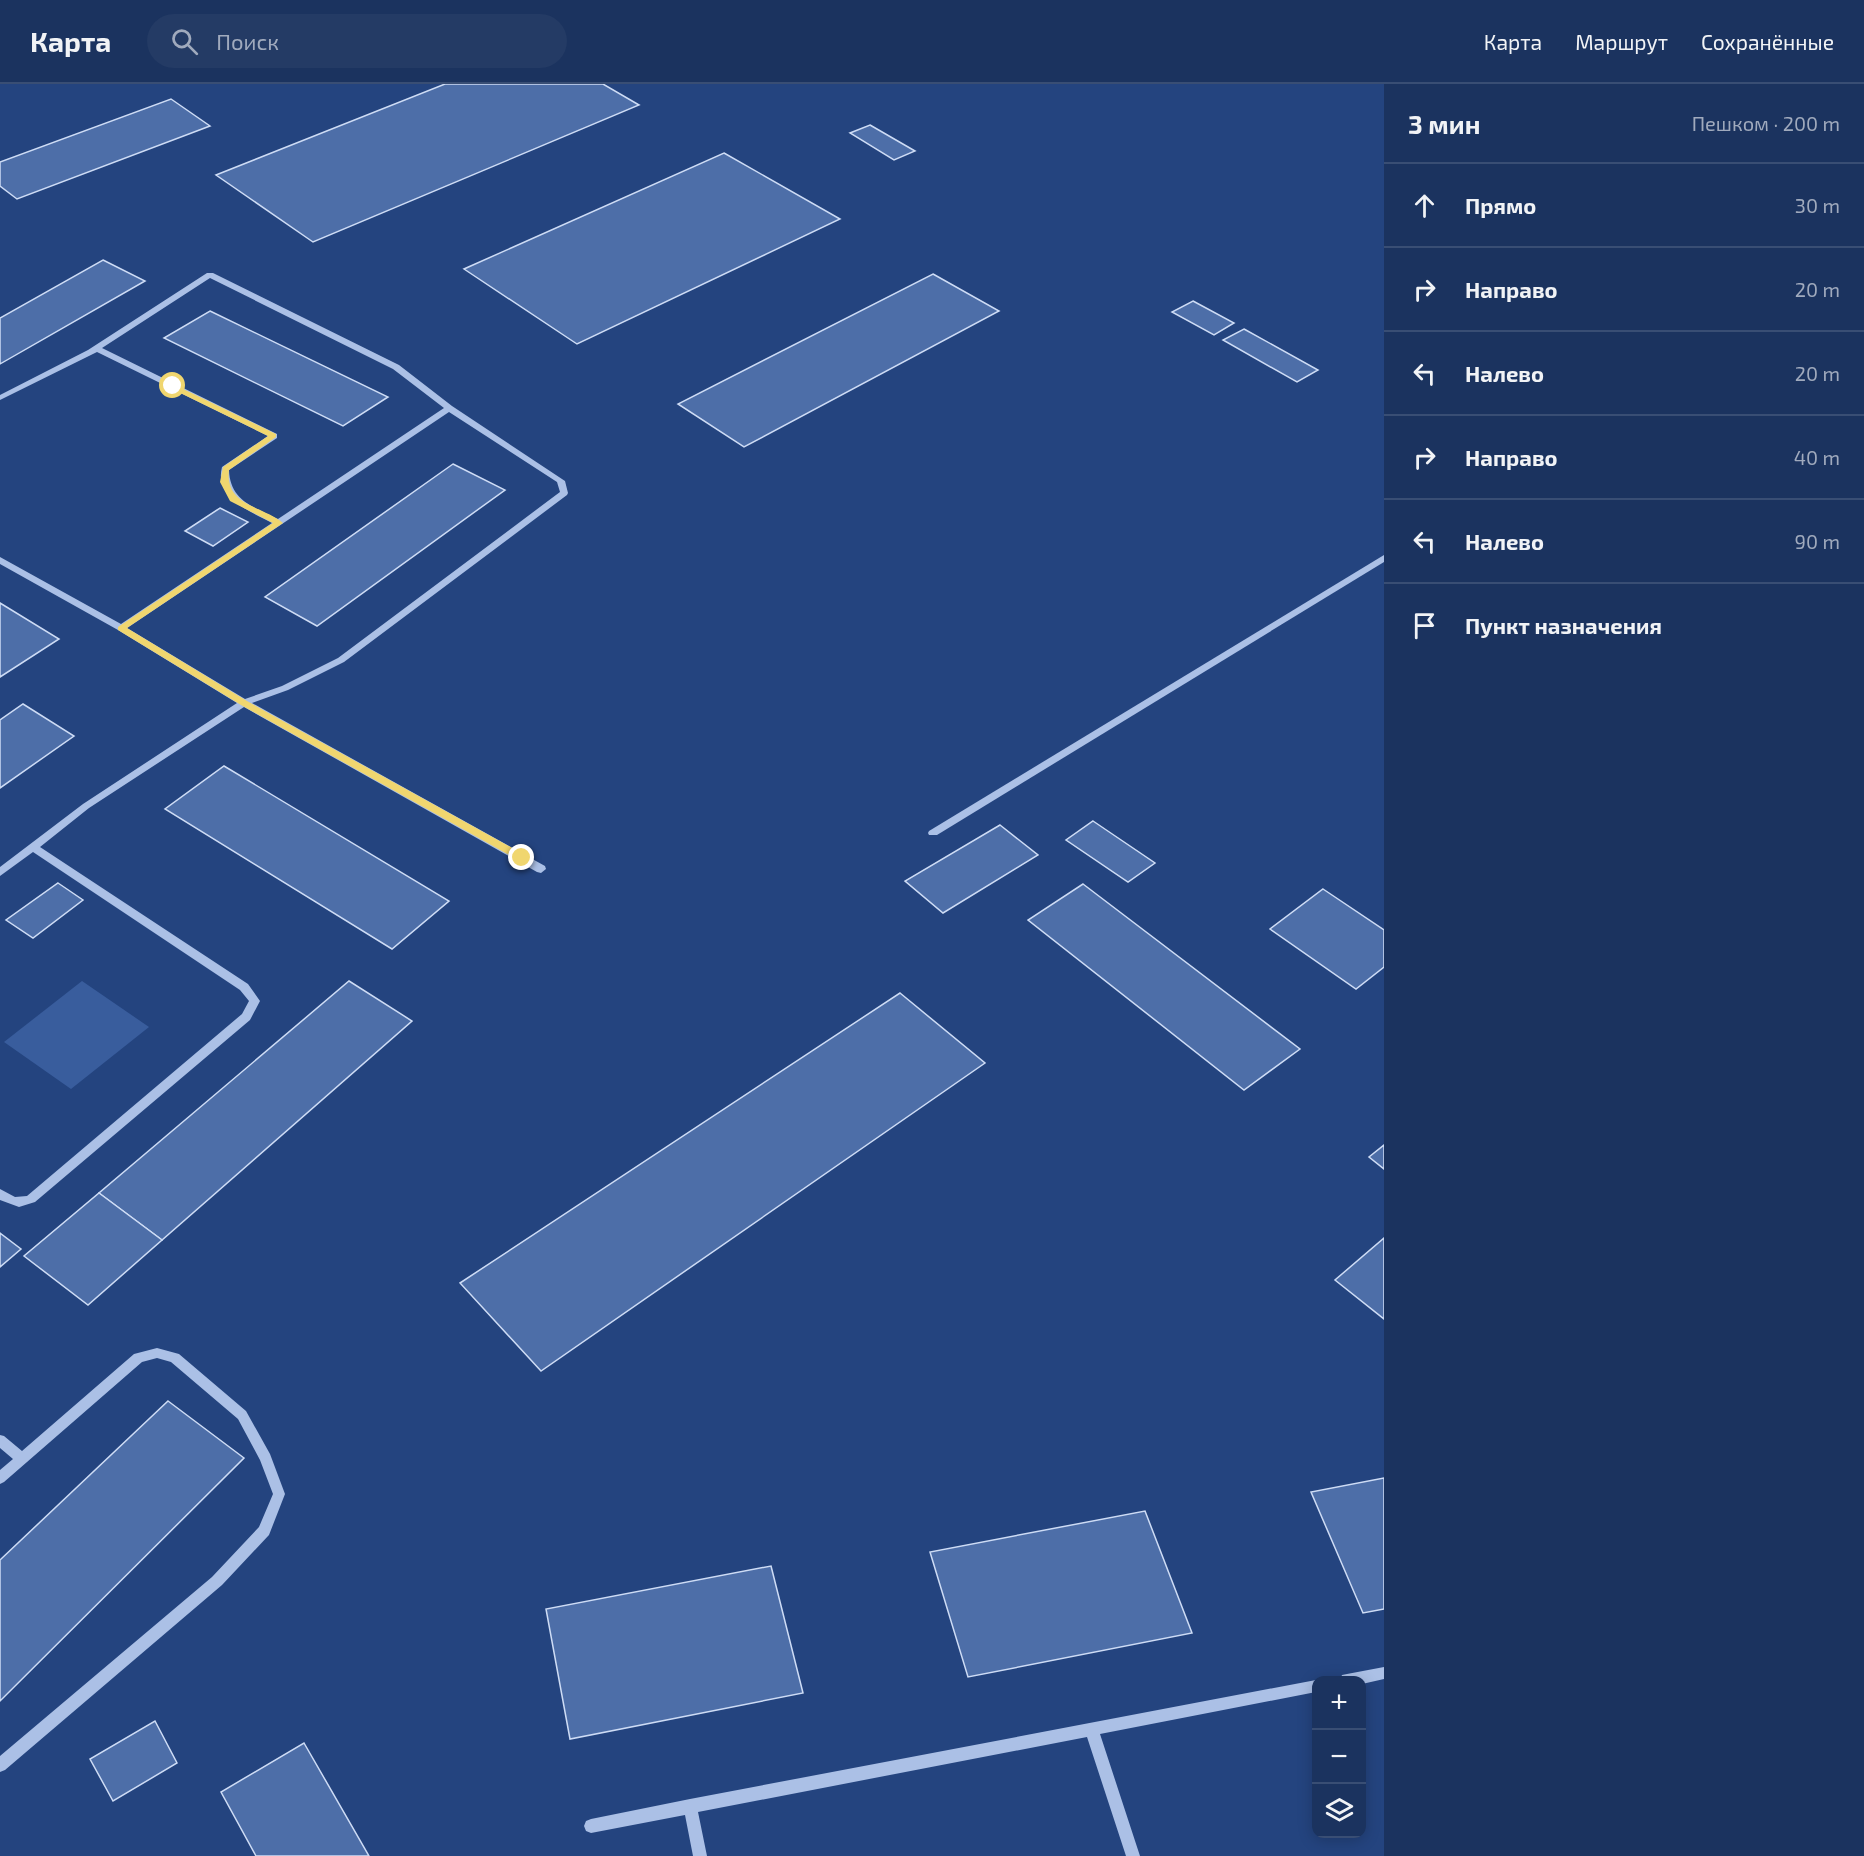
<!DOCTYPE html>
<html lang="ru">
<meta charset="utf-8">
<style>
body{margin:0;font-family:"Exo 2",sans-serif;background:#243b65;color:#f1f3f6}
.controls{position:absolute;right:18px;bottom:18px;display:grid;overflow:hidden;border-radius:12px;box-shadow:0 3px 15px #0003}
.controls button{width:54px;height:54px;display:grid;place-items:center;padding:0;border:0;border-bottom:2px solid #394e74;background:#1b335f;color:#f1f3f6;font:30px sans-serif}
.stop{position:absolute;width:18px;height:18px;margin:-14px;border:4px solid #f0d66f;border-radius:50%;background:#fff}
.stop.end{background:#f0d66f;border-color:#fff;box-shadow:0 2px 6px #0008}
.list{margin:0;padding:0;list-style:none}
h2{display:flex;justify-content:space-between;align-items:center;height:78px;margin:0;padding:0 24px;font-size:26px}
h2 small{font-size:20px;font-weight:400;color:#a0aabd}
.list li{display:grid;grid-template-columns:39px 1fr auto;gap:18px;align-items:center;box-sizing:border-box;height:84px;padding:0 24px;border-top:2px solid #394e74}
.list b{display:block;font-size:22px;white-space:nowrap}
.list em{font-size:20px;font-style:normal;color:#a0aabd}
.icon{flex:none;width:33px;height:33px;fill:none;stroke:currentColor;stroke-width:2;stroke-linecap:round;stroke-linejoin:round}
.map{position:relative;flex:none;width:1384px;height:1772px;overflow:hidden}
header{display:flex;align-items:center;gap:36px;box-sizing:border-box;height:84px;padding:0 30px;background:#1b335f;border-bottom:2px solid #394e74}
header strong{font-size:28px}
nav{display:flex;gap:33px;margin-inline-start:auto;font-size:21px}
.search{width:420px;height:54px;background:#243b65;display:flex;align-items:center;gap:15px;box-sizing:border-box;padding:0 21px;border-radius:33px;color:#a0aabd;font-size:22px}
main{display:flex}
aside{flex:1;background:#1b335f}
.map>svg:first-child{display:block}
</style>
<header>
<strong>Карта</strong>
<div class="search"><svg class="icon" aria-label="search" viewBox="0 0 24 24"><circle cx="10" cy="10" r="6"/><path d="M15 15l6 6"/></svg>Поиск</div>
<nav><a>Карта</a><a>Маршрут</a><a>Сохранённые</a></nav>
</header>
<main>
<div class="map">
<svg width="1384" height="1772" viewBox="0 0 1384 1772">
<rect width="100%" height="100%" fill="#24447f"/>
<path fill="#395d9d" d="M82,897L149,943L71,1005L4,958Z"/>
<g fill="#4d6ea8" stroke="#cedcf5" stroke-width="1.5">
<path d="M445,0H603L639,21L313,158L216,91Z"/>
<path d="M171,15L210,42L17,115L0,102V78Z"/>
<path d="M870,41L915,67L894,76L850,49Z"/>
<path d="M724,69L840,135L577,260L464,185Z"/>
<path d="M103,176L145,197L0,280V234Z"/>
<path d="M933,190L999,227L744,363L678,320Z"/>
<path d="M1193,217L1234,239L1214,251L1172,228Z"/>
<path d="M210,227L388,313L343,342L164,254Z"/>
<path d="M1244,245L1318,286L1297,298L1223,256Z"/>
<path d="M453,380L505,406L317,542L265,513Z"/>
<path d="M220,424L248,438L213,462L185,447Z"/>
<path d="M0,519L59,555L0,593Z"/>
<path d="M23,620L74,652L0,704V636Z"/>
<path d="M224,682L449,817L392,865L165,725Z"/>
<path d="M1093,737L1155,779L1128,798L1066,756Z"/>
<path d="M1000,741L1038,771L943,829L905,797Z"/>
<path d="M58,799L83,816L33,854L6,836Z"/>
<path d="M1083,800L1300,965L1244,1006L1028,836Z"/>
<path d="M1323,805L1384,846V883L1356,905L1270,845Z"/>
<path d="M349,897L412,937L162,1156L99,1109Z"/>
<path d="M900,909L985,979L541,1287L460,1199Z"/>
<path d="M1384,1061V1085L1369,1073Z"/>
<path d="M99,1109L162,1156L88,1221L24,1172Z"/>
<path d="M0,1149L21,1165L0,1183Z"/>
<path d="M1384,1154V1235L1335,1196Z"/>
<path d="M168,1317L244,1374L0,1617V1476Z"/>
<path d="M1384,1394V1525L1363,1529L1311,1408Z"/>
<path d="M1145,1427L1192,1549L968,1593L930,1468Z"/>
<path d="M771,1482L803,1609L570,1655L546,1525Z"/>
<path d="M155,1637L177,1679L113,1717L90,1675Z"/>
<path d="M304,1659L369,1772H256L221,1708Z"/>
</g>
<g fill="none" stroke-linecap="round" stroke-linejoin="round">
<g fill="#abc0e6" fill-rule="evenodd">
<path d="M207,189H213L399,281L452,322L565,397L568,409L567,411L344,578L288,606L252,619L545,782L546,785L541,789L537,788L244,623L89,724L40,763L248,900L260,917L250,936L35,1118L19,1123L0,1116V1105L15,1113L27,1112L242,930L249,917L240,906L33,768L0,792V783L83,720L237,619L118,546L0,480V473L121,540L272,439C250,427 214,414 222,383L268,352L97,268L0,316V311L88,266ZM210,194L393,285L444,324L278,435C254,423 230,417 229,386L277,354V350L102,264ZM449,328L557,398L560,408L338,574L282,602L245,615L127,544Z"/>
<path d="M1384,471V478L937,751H929L928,749L929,747Z"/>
<path d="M157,1264L179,1270L246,1327L270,1370L285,1410L269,1451L222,1501L5,1686L0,1688V1672L212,1493L259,1443L273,1410L260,1376L238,1335L171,1278L157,1274L142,1278L4,1398L0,1400V1386L13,1375L0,1364V1351L4,1352L22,1367L134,1270Z"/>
<path d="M1384,1583V1595L1362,1600V1596H1340L1342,1591L1347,1590Z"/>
<path d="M1316,1596H1318H1316V1608L1100,1650L1140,1772H1126L1087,1653L698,1728L707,1772H693L685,1731L591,1749L586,1747L584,1742L586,1737L591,1735L690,1715Z"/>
</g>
</g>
<path fill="#f0d66f" d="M170,301H175L276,350V353L229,386C225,422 261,421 283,439L127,544L247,617L525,771V776H518L241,621L118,546V543L273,439L230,417L220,398L223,383L268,352L170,304Z"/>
</svg>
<div class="controls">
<button>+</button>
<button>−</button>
<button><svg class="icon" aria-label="layers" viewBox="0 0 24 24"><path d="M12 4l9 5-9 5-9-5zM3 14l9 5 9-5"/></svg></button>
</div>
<div class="stop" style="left:173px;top:302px"></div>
<div class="stop end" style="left:522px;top:774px"></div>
</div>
<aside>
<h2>3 мин<small>Пешком · 200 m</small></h2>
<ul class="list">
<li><svg class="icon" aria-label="ahead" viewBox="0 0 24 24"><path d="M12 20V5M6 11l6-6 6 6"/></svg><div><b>Прямо</b></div><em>30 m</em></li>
<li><svg class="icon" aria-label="right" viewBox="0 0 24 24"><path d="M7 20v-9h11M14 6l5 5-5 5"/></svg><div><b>Направо</b></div><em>20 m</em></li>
<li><svg class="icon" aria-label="left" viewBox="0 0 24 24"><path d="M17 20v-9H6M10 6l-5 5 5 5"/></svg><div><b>Налево</b></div><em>20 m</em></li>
<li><svg class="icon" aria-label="right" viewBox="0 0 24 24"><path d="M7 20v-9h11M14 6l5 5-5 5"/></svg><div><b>Направо</b></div><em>40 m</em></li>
<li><svg class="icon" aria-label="left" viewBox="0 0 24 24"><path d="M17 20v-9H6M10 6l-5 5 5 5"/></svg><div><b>Налево</b></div><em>90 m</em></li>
<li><svg class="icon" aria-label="arrive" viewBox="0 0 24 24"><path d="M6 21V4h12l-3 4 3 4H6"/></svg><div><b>Пункт назначения</b></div></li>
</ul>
</aside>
</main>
